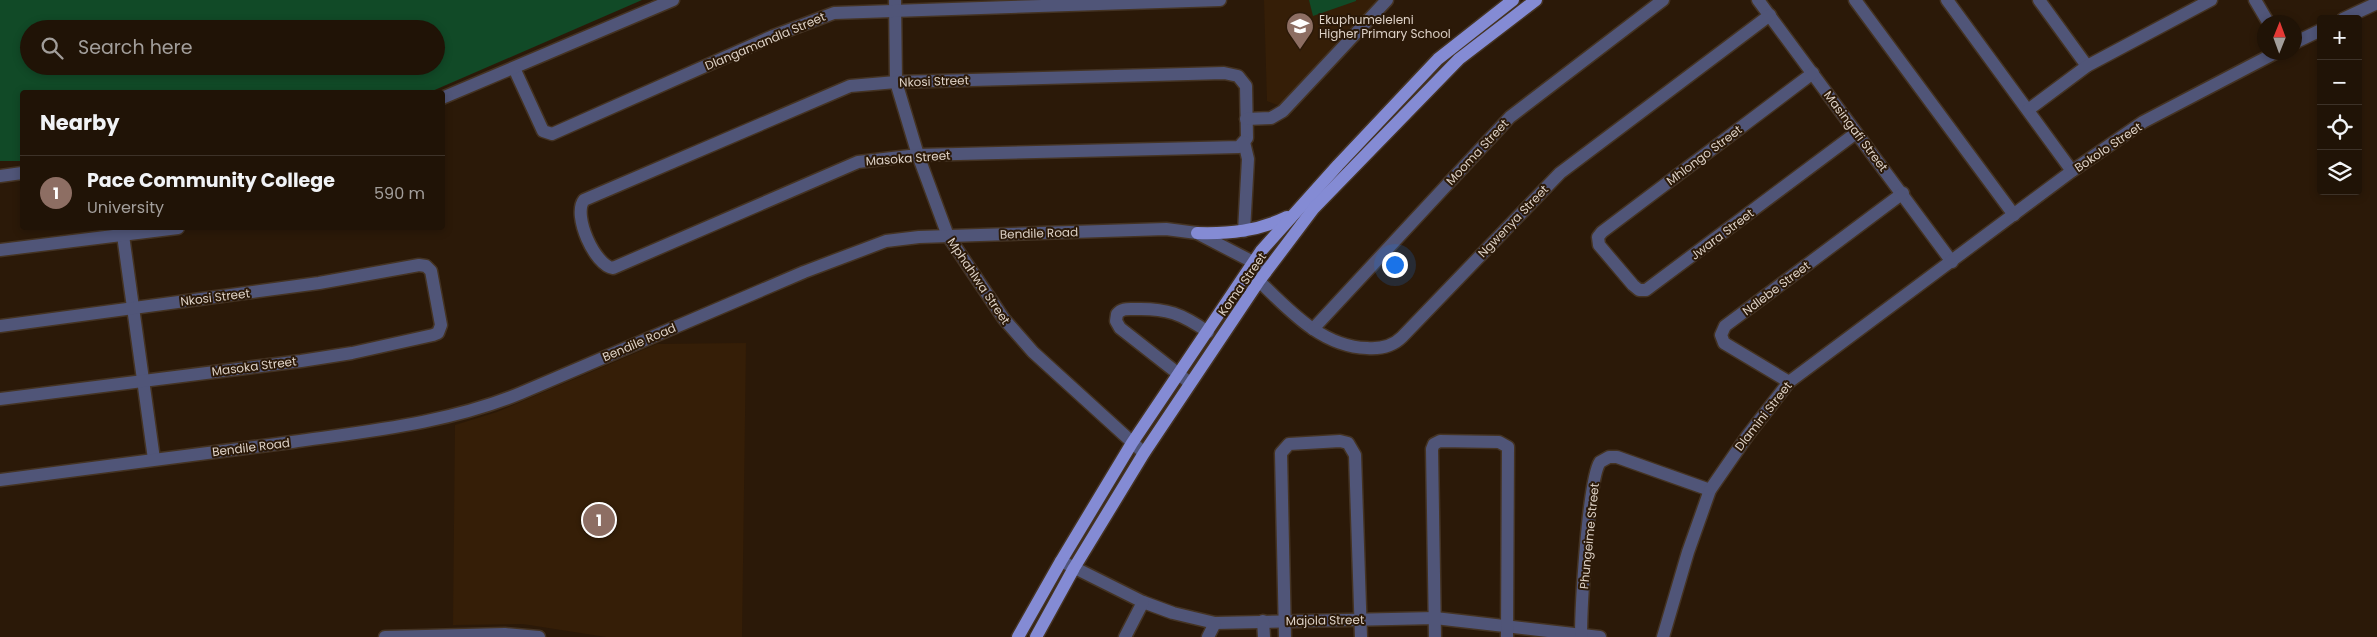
<!DOCTYPE html>
<meta charset="utf-8">
<style>
body{margin:0;font-family:Poppins,sans-serif;background:#281c10;color:#f1f3f6}
.controls{position:absolute;right:15px;top:15px;display:grid;overflow:hidden;border-radius:5px;box-shadow:0 2px 8px #0003}
.controls button{width:45px;height:45px;display:grid;place-items:center;padding:0;border:0;border-bottom:1px solid #3d3228;background:#201306;color:#f1f3f6;font:25px sans-serif}
.compass{position:absolute;left:2257px;top:15px;width:45px;height:45px;border-radius:50%;background:#201306;box-shadow:0 2px 8px #0003;rotate:1deg}
.you{position:absolute;left:1394px;top:264px;width:18px;height:18px;margin:-12px;border:4px solid #fff;border-radius:50%;background:#1a73e8;box-shadow:0 0 0 8px #1a73e833}
.badge{display:grid;place-items:center;width:32px;height:32px;border-radius:50%;background:#ed8cfa;color:#fff;font-size:16px;font-weight:700}
.pin{position:absolute;translate:-50% -50%;border:2px solid #fff;box-shadow:0 1px 5px #0006}
.list{margin:0;padding:0;list-style:none}
h2{display:flex;justify-content:space-between;align-items:center;height:65px;margin:0;padding:0 20px;font-size:21px}
h2 small{font-size:16px;font-weight:400;color:#a29e9b}
.list li{display:grid;grid-template-columns:32px 1fr auto;gap:15px;align-items:center;box-sizing:border-box;height:75px;padding:0 20px;border-top:1px solid #3d3228}
.list b{display:block;font-size:19px;white-space:nowrap}
.list p{margin:0;font-size:16px;white-space:nowrap;color:#a29e9b}
.list em{font-size:16px;font-style:normal;color:#a29e9b}
.icon{flex:none;width:28px;height:28px;fill:none;stroke:currentColor;stroke-width:2;stroke-linecap:round;stroke-linejoin:round}
.map{position:relative;flex:none;width:2377px;height:637px;overflow:hidden}
.search{position:absolute;background:#201306;box-shadow:0 2px 8px #0003;left:20px;top:20px;width:425px;height:55px;display:flex;align-items:center;gap:12px;box-sizing:border-box;padding:0 18px;border-radius:28px;color:#a29e9b;font-size:19px}
.panel{position:absolute;background:#201306;box-shadow:0 2px 8px #0003;left:20px;top:90px;width:425px;height:140px;border-radius:5px}
.map>svg:first-child{display:block}
</style>
<div class="map">
<svg width="2377" height="637" viewBox="0 0 2377 637">
<rect width="100%" height="100%" fill="#2b1908"/>
<g fill="#351e07">
<path d="M1264,0H1383L1280,106L1267,101Z"/>
<path d="M746,343L742,637H606L523,624L453,625L455,425L497,412L657,344Z"/>
</g>
<g fill="#114a27" fill-rule="evenodd">
<path d="M0,0H642L430,92H22V161H0ZM29,29H436V66H29Z"/>
<path d="M1309,0H1356V1L1313,16Z"/>
</g>
<g fill="none" stroke-linecap="round" stroke-linejoin="round">
<g stroke="#443323" stroke-width="15">
<g id="minor">
<path d="M895,0L896,82L918,155L948,236L1004,319L1033,352L1144,453"/>
<path d="M1758,0L1952,262"/>
<path d="M1855,0L2014,215"/>
<path d="M1947,0L2072,171"/>
<path d="M2039,0L2087,66"/>
<path d="M2255,0L2268,22"/>
<path d="M2343,19L2377,3"/>
<path d="M2294,43L2321,30"/>
<path d="M514,68L543,131L552,134L773,36L834,13L1220,0"/>
<path d="M1224,73L1238,76L1246,86L1247,138L1239,147L918,155L858,162L613,268C595,266 572,215 584,200L850,86L896,82Z"/>
<path d="M1813,73L1602,232L1598,237L1599,245L1633,285L1639,290H1646L1856,133"/>
<path d="M442,98L673,0"/>
<path d="M2028,110L2087,66L2211,0"/>
<path d="M1246,119L1271,118L1283,111L1387,0"/>
<path d="M0,176L22,173"/>
<path d="M122,228L154,459"/>
<path d="M1244,231L1248,159L1244,142"/>
<path d="M0,250L178,228"/>
<path d="M1259,281C1289,310 1322,347 1367,348C1380,349 1392,347 1402,337L1560,173L1770,15"/>
<path d="M0,326L319,283L419,265L426,266L431,271L441,325L438,333L433,335L352,353L301,361L0,399"/>
<path d="M1313,329L1510,117L1663,0"/>
<path d="M1789,382L1724,343L1721,335L1725,326L1903,193"/>
<path d="M1190,383L1120,328L1116,321L1117,314C1122,308 1128,309 1135,309C1167,308 1182,314 1208,332"/>
<path d="M0,480C97,467 195,455 292,442C368,431 449,423 521,393L804,272L886,241L919,237L1166,229L1197,233L1253,262L1266,271"/>
<path d="M1061,561L1143,602L1173,613L1215,623L1435,618L1600,637"/>
<path d="M1263,621L1264,637"/>
<path d="M385,637L505,634L539,637"/>
<path d="M1125,637L1143,602"/>
<path d="M1208,637L1215,623"/>
<path d="M1285,637L1281,453L1289,444L1340,441L1348,443L1355,455L1361,637"/>
<path d="M1435,637L1432,449L1434,444L1440,441L1499,442L1508,447L1507,637"/>
<path d="M1581,637C1581,609 1588,480 1600,462L1609,457H1617L1710,490"/>
<path d="M1663,637L1688,552L1710,490L1748,435L1789,382L2072,171L2143,122L2277,52"/>
</g>
</g>
<g stroke="#443323" stroke-width="15">
<g id="major">
<path d="M1197,233C1229,234 1258,231 1287,217"/>
<path d="M1018,637L1061,561L1132,443L1261,251L1338,165L1438,59L1513,0"/>
<path d="M1036,637L1074,568L1144,453L1259,281L1314,208L1459,59L1536,0"/>
</g>
</g>
<use href="#minor" stroke="#505578" stroke-width="12"/>
<use href="#major" stroke="#848bd4" stroke-width="12"/>
</g>
<defs>
<g id="school-pin" transform="scale(1.4375)"><path d="M0 17L-7.5 6A9.5 9.5 0 1 1 7.5 6Z" fill="#8d6e63" stroke="#2b1908"/><path d="M0-5L7-2L0 1L-7-2ZM-4 1L0 2.5L4 1V4Q0 6-4 4Z" fill="#fff"/></g>
</defs>
<g fill-rule="evenodd">
<use href="#school-pin" x="1300" y="26"/>
</g>
<g text-anchor="middle" dominant-baseline="central" stroke-width="4" stroke-linejoin="round" paint-order="stroke">
<g font-size="12" fill="#ddd1c6" stroke="#2b1908" text-anchor="start">
<text x="1319" y="19">Ekuphumeleleni<tspan x="1319" dy="14">Higher Primary School</tspan></text>
</g>
<g font-size="12" fill="#ddd1c6" stroke="#2b1908">
<text transform="translate(765 41) rotate(-23)">Dlangamandla Street</text>
<text transform="translate(934 81) rotate(-2)">Nkosi Street</text>
<text transform="translate(1856 131) rotate(53)">Masingafi Street</text>
<text transform="translate(2108 147) rotate(-34)">Bokolo Street</text>
<text transform="translate(1477 152) rotate(-47)">Mooma Street</text>
<text transform="translate(1704 155) rotate(-37)">Mhlongo Street</text>
<text transform="translate(908 158) rotate(-4)">Masoka Street</text>
<text transform="translate(1513 221) rotate(-46)">Ngwenya Street</text>
<text transform="translate(1039 233) rotate(-2)">Bendile Road</text>
<text transform="translate(1722 234) rotate(-37)">Jwara Street</text>
<text transform="translate(979 281) rotate(56)">Mphahlwa Street</text>
<text transform="translate(1242 284) rotate(-55)">Koma Street</text>
<text transform="translate(1776 288) rotate(-37)">Ndlebe Street</text>
<text transform="translate(215 297) rotate(-7)">Nkosi Street</text>
<text transform="translate(639 342) rotate(-23)">Bendile Road</text>
<text transform="translate(254 366) rotate(-7)">Masoka Street</text>
<text transform="translate(1763 416) rotate(-52)">Dlamini Street</text>
<text transform="translate(251 447) rotate(-7)">Bendile Road</text>
<text transform="translate(1589 536) rotate(-84)">Phungeime Street</text>
<text transform="translate(1325 620) rotate(-1)">Majola Street</text>
</g>
</g>
</svg>
<div class="controls">
<button>+</button>
<button>−</button>
<button><svg class="icon" aria-label="locate" viewBox="0 0 24 24"><circle cx="12" cy="12" r="6"/><path d="M12 2v4M12 18v4M2 12h4M18 12h4"/></svg></button>
<button><svg class="icon" aria-label="layers" viewBox="0 0 24 24"><path d="M12 4l9 5-9 5-9-5zM3 14l9 5 9-5"/></svg></button>
</div>
<svg class="compass" viewBox="-18 -18 36 36"><path d="M0-13l5 13h-10z" fill="#e53935"/><path d="M0 13l5-13h-10z" fill="#a29e9b"/></svg>
<div class="you"></div>
<div class="pin badge" style="left:599px;top:520px;background:#8d6e63">1</div>
<div class="search"><svg class="icon" aria-label="search" viewBox="0 0 24 24"><circle cx="10" cy="10" r="6"/><path d="M15 15l6 6"/></svg>Search here</div>
<section class="panel">
<h2>Nearby<small></small></h2>
<ul class="list">
<li><span class="badge" style="background:#8d6e63">1</span><div><b>Pace Community College</b><p>University</p></div><em>590 m</em></li>
</ul>
</section>
</div>
